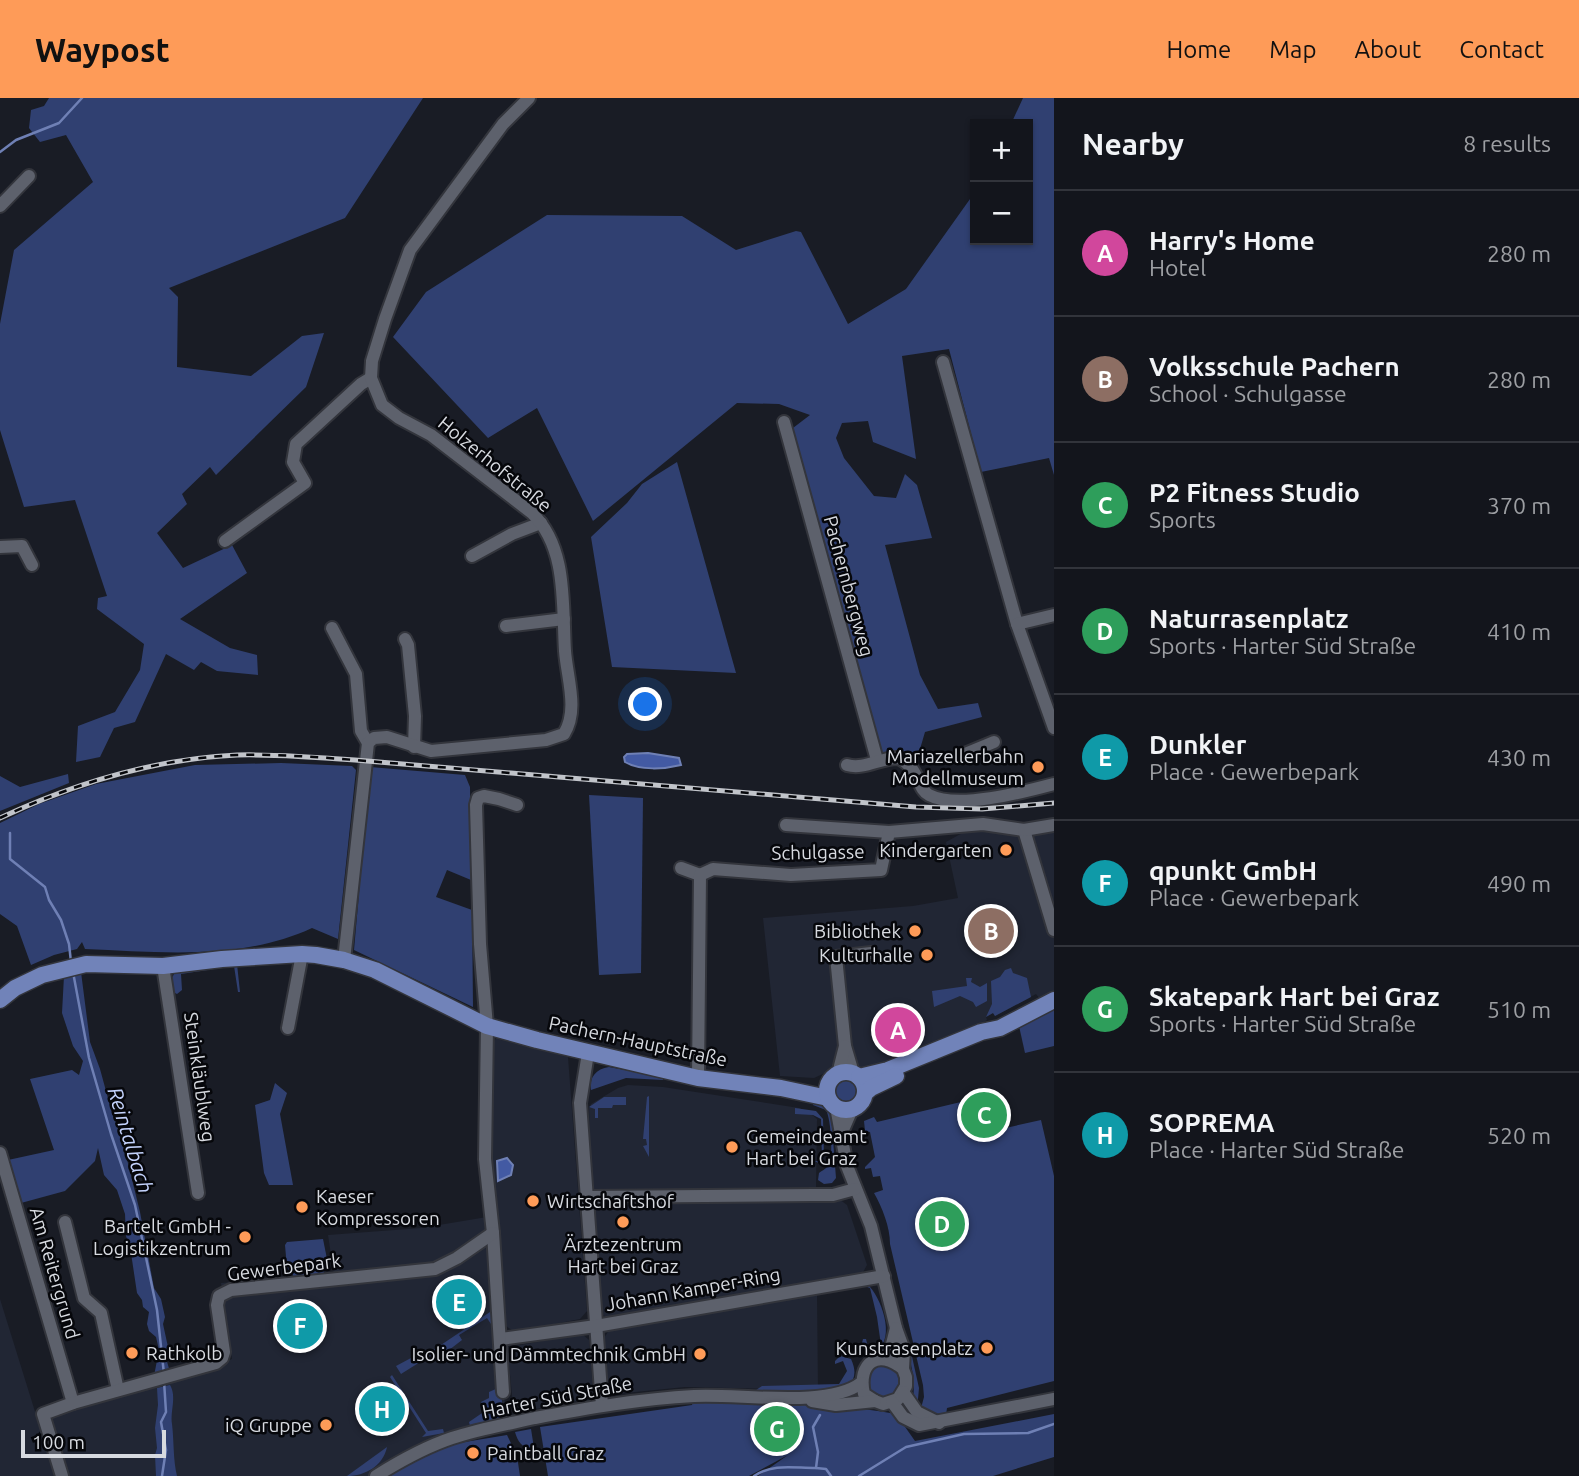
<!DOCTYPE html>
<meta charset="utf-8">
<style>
body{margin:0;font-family:Ubuntu,sans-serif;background:#1c1e25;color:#f1f3f6}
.controls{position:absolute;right:21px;top:21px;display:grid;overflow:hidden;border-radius:0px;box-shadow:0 2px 5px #0004}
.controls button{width:63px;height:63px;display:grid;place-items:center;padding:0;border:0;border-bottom:2px solid #32343b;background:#13151c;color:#f1f3f6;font:35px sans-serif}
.scale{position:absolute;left:21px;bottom:18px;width:145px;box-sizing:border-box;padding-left:7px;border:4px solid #d7dae0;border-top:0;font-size:19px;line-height:24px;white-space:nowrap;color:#d7dae0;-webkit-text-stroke:5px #06070b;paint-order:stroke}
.you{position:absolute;left:646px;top:607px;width:24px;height:24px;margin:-18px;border:5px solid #fff;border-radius:50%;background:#1a73e8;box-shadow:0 0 0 10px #1a73e833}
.badge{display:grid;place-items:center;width:46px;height:46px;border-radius:50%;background:#fe9b58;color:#fff;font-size:23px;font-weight:700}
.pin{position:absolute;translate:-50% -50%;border:4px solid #fff;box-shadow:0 2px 7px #0006}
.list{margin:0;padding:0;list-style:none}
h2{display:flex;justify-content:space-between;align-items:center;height:91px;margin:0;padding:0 28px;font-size:30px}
h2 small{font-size:23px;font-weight:400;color:#9d9fa3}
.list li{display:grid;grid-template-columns:46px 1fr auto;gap:21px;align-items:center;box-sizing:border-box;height:126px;padding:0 28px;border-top:2px solid #32343b}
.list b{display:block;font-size:26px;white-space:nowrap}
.list p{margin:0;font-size:23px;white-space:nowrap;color:#9d9fa3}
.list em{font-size:23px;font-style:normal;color:#9d9fa3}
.map{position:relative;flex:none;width:1054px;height:1378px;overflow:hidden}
header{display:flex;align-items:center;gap:42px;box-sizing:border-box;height:98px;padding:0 35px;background:#fe9b58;color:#111}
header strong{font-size:33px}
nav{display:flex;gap:38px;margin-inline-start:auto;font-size:24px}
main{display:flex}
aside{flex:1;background:#13151c}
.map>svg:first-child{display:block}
</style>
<header>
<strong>Waypost</strong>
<nav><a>Home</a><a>Map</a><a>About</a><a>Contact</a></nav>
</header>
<main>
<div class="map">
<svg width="1054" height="1378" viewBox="0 0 1054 1378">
<rect width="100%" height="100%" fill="#191c25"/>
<g fill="#212634">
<path d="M1054,721V893L1040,901L1036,896L995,918L993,915L986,919L987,922L973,931L867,972L835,963L827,974L814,980L780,978L763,820L913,808L958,800L946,744L984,723L1024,726Z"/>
<path d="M497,939L568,959L587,1213L580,1221L514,1234L505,1227L490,1037L492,946Z"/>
<path d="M628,987L663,989L799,1010L809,1014L817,1021L816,1090L591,1093L589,1010L591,1006L618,990Z"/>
<path d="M839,1101L847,1107L867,1167L862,1176L608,1221L601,1215L593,1104Z"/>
<path d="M487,1119L503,1294L509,1326L452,1340L377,1378H0V1201L37,1320L232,1261L221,1185L334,1177L328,1137L421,1130Z"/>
<path d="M817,1194L818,1292L685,1289L615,1296L607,1290L604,1240L610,1231Z"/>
<path d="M582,1236L589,1242L593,1292L586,1301L521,1314L513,1307L508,1256L515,1248Z"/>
</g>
<g fill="#304071">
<path d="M49,0H423L345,120L169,190L178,199L177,269L251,278L302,238L324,235L306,289L216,377L210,369L182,396L187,406L157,435L183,470L232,447L247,475L180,521L230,550L257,557L258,577L217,573L201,564L194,572L166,556L135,624L114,630L100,659L76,664L78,628L115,614L140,572L144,546L97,511L98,500L107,498L75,402L24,409L0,332V226L14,152L93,84L66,37L40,44L29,30L31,12L44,8Z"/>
<path d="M1023,0H1054V377L1049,360L981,374L949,251L902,258L916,361L873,344L868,323L842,325L836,340L844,360L874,398L896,400L905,376L917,387L932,440L885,447L920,577L938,611L978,605L982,619L925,634L920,651L912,660L898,653L877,655L793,330L810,317L779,306L737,305L593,423L537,310L488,340L393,239L426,194L547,117L682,118L736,152L796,133L801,134L848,226L906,191L975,94V142H1028V26H1011Z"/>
<path d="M677,364L736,575L612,569L591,439L627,405L642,386Z"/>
<path d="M281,665L352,668L356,672L338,841L312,830C241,863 160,854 85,851L82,844L77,851L54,857L31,867L17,828L0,816V725L39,706L96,686L195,667Z"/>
<path d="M370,669L465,677L470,689L471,782L447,772L436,799L472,812L473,909L354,852Z"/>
<path d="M68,676L69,685L0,713V678L20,689Z"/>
<path d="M589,697L643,700L641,875L599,877Z"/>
<path d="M237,866L240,894H238L234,868L181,876L182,892L177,896L173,894L171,882L175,874Z"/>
<path d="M1011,870L1013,875L1027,880L1031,899L995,918L993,915L986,919L992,906L991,883L1000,879L1005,872Z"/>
<path d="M81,874L90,944L100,971L112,1015L121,1037L140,1114L154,1190L161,1201L165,1219L163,1226L168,1249L166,1260L170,1274L154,1278L159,1252L156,1239L149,1233L147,1226L149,1214L143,1209L142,1202L137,1195L131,1155L126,1138L125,1116L117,1092L104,1077L98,1050L95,1063L65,1093L21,1105L8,1062L54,1052L30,981L72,972L79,977L83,963L73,948L62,915L64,878Z"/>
<path d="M966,880H972L971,884L980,889L987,885V903L976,909L973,904L960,898L934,909L932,893L967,888Z"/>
<path d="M1054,910V948L1025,955L1019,928Z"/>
<path d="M609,969L663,979V982L626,980L591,992C589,979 596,971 609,969Z"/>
<circle cx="846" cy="992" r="11"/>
<path d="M275,985L287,995L280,1016L293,1087H269L264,1075L255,1007L270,1002Z"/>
<path d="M649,998V1059L643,1048L647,1047L646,1041H643L647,999Z"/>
<path d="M604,999H626V1007H613L612,1010H598V1020H595V1011L589,1009Z"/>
<path d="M813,1003L822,1005L831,1016L836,1080L832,1085L824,1086L818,1082L819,1075C821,1073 826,1071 828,1068C834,1061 831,1021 826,1012L813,1007Z"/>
<path d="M965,1003L975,1042L992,1038V1033L1041,1022L1054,1078V1283L947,1310L946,1317L937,1319L920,1314L924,1299L923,1287L890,1146C890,1129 882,1109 874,1095L883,1092L880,1078L873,1079L871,1070L865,1071V1069L875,1059L870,1034L865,1033L864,1023L874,1019L877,1024Z"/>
<path d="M795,1010L816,1013L823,1021L824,1061L821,1066L814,1063H822L821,1021L813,1017L795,1016Z"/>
<path d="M323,1141L328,1166L322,1178L296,1181L287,1170L285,1147L287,1144Z"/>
<path d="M867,1186C881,1198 896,1240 877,1252L867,1250L862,1245L863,1241H866L868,1249L881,1247L877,1219L870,1190L861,1187L827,1194Z"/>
<path d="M494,1207V1224L491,1226L487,1220L459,1237L462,1242L440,1259L436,1254L401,1276L396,1268L426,1252L429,1255L490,1214V1211Z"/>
<path d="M911,1254L919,1290L917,1312C912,1300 914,1295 914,1283C913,1272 909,1265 911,1254Z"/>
<path d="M840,1258L851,1261C856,1272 856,1280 848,1289L816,1295L756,1292L762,1288L839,1286L847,1273L843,1263L835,1266V1263Z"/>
<circle cx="883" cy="1283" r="17"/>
<path d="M392,1277L428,1333L443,1331L444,1335L422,1339L426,1335L390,1279Z"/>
<path d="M500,1278L503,1317L499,1322L470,1328L469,1324L485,1313L481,1304L489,1300V1294L498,1290Z"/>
<path d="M170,1287C177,1299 170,1313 172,1326C174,1342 173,1363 177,1378H156L155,1357L157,1350L155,1330L158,1307L157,1290Z"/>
<path d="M693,1304C760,1304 830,1304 896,1316L915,1343L1054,1316V1359L993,1378H758L788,1357L749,1378H548L540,1329L692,1307Z"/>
<path d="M531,1331L534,1350C522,1351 518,1344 515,1334Z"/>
<path d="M507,1337L517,1358L520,1378H385L392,1373L453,1346Z"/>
<path d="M387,1349C383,1368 365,1378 347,1378Z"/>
</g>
<g fill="#435aa3" stroke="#6f80b5" stroke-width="2">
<path d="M648,655L679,660L681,667C665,671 640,673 625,664L624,659L627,656Z"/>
<path d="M507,1060L513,1067L511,1077L498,1083L497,1063Z"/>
</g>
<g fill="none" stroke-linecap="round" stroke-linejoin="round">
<g stroke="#6f80b5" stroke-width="2.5">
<path d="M0,54L16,42L59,25L82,0"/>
<path d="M10,735V761L45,789L49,802L61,822L69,846L71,864"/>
<path d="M73,874L89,960L111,1036L135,1107L157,1212L164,1276"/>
<path d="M820,1317L813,1329L818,1354L816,1370L826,1371L831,1378"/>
<path d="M162,1378L166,1352L161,1324L166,1314L164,1283"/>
<path d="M754,1378C774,1365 793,1370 816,1370"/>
<path d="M859,1378L906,1349L964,1336L1028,1335L1054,1326"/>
</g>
<g stroke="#33353c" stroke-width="16">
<g id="minor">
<path d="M0,108L29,78"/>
<path d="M943,264L1017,526L1054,630"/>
<path d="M784,324L877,662"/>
<path d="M225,443L305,385L293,364L296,346L361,286L371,280"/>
<path d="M0,449L22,448L32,467"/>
<path d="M472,458L512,436L541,425"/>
<path d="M1017,526L1054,517"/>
<path d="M506,528L564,521"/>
<path d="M332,530L356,576L361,633L368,645"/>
<path d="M405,541L408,547L415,618L414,649"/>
<path d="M965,656L994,644"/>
<path d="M847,667C865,672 881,659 899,660C920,671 917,691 929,697C957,712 1024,694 1054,686"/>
<path d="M786,727L889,734L983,726L1024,732L1054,832"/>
<path d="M1024,732L1054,727"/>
<path d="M681,770L700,777"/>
<path d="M344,862L368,645L374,640L387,639L431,653L546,642L564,636C579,612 567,580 565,553C562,507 568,450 532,415L431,337L399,320L382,307L371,280L372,263L385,221L410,152L503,26L529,0"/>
<path d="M163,868L198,1095"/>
<path d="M288,930L302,856"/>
<path d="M588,955L580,1005L602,1307"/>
<path d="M853,975L845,948L836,859L871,855"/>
<path d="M838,976L845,948"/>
<path d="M698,980L700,777L713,771L791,777L881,772L889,734"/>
<path d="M836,1009L847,1068L871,1128L896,1230L904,1252L903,1271L906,1279V1288L898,1301L883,1306L875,1303L864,1296C857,1265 878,1250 903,1271"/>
<path d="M842,1034L852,1011"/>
<path d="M0,1055L73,1305"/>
<path d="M586,1099L813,1097H833L855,1091"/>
<path d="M65,1124L84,1200L101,1215L118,1292"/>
<path d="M501,1241L596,1228L884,1178"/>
<path d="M885,1260L892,1246L896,1230"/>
<path d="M503,1294L493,1135L485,1061L487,928L480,846L476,707L478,700L484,698L499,701L517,707"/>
<path d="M903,1294L917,1314L939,1325"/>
<path d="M812,1303L836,1307L875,1303"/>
<path d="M892,1304L903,1319L919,1327L1054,1301"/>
<path d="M62,1378L43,1316L73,1305L216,1265L222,1260L224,1254L217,1207L219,1198L231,1192L435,1171L457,1160L493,1135"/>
<path d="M376,1378C400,1363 425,1349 452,1340C479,1331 508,1326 535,1320C588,1310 640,1301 694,1298C737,1295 827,1311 861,1285"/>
</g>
</g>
<g stroke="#33353c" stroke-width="19">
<g id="major">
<path d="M0,902L15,890L42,877L86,866L163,868L222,861L302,856L316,857L344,862L375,872L487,928L537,942L698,980L781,990L828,1000"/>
<circle cx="846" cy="993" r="19"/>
<path d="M859,979L888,972L981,934L1000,930L1054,902"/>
<path d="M865,995L871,990L896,978"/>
</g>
</g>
<use href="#minor" stroke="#5d616c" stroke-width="12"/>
<use href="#major" stroke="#7183b9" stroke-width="16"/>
<g stroke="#c1c4ca" stroke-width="5">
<path id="rail" d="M0,720C75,685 154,661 237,657C277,656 316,659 355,662L916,709L982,711L1054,705"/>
</g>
<use href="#rail" stroke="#06070b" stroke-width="2.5" stroke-dasharray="8" stroke-linecap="butt"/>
</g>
<g fill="#fe9b58" stroke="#06070b" stroke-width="2.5">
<circle cx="1038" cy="669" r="7"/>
<circle cx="1006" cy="752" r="7"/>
<circle cx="915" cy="833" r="7"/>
<circle cx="927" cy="857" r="7"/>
<circle cx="732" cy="1049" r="7"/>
<circle cx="533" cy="1103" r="7"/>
<circle cx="302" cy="1109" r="7"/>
<circle cx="623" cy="1124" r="7"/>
<circle cx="245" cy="1139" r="7"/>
<circle cx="987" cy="1250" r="7"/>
<circle cx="132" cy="1255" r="7"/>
<circle cx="700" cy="1256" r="7"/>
<circle cx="326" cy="1327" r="7"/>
<circle cx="473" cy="1355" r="7"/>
</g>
<g text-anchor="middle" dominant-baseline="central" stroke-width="5" stroke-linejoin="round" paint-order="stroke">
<g font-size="19" fill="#d7dae0" stroke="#06070b">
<text transform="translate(495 366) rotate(39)">Holzerhofstraße</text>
<text transform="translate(849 488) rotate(75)">Pachernbergweg</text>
<text transform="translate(818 754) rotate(-1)">Schulgasse</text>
<text transform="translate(638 943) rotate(12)">Pachern-Hauptstraße</text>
<text transform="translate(200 979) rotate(82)">Steinkläublweg</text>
<text transform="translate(284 1169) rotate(-7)">Gewerbepark</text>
<text transform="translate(55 1175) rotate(74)">Am Reitergrund</text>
<text transform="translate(693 1191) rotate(-10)">Johann Kamper-Ring</text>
<text transform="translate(557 1299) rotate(-11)">Harter Süd Straße</text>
</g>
<g font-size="19" fill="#d7dae0" stroke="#06070b" text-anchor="end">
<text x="1024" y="658">Mariazellerbahn<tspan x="1024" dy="22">Modellmuseum</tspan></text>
<text x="992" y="752">Kindergarten</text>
<text x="901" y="833">Bibliothek</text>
<text x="913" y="857">Kulturhalle</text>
<text x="746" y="1038" text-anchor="start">Gemeindeamt<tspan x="746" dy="22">Hart bei Graz</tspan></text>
<text x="316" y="1098" text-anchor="start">Kaeser<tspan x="316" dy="22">Kompressoren</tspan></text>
<text x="547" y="1103" text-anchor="start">Wirtschaftshof</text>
<text x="231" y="1128">Bartelt GmbH -<tspan x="231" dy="22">Logistikzentrum</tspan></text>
<text x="623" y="1146" text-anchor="middle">Ärztezentrum<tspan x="623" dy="22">Hart bei Graz</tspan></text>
<text x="973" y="1250">Kunstrasenplatz</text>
<text x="146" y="1255" text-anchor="start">Rathkolb</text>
<text x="686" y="1256">Isolier- und Dämmtechnik GmbH</text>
<text x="312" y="1327">iQ Gruppe</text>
<text x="487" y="1355" text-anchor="start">Paintball Graz</text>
</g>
<g font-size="21" font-style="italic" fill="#c3d2fc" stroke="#06070b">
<text transform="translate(131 1042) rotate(73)">Reintalbach</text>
</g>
</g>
</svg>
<div class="controls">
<button>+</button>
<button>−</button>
</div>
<div class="scale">100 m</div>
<div class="you"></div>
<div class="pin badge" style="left:898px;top:932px;background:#d1479c">A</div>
<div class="pin badge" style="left:991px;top:833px;background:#8d6e63">B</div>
<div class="pin badge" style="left:984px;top:1017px;background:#2e9e5b">C</div>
<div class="pin badge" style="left:942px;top:1126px;background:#2e9e5b">D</div>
<div class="pin badge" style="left:459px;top:1204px;background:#0f9aa8">E</div>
<div class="pin badge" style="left:300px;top:1228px;background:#0f9aa8">F</div>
<div class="pin badge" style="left:777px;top:1331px;background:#2e9e5b">G</div>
<div class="pin badge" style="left:382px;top:1311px;background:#0f9aa8">H</div>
</div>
<aside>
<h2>Nearby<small>8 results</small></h2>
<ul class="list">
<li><span class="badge" style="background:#d1479c">A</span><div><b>Harry's Home</b><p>Hotel</p></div><em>280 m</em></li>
<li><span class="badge" style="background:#8d6e63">B</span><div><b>Volksschule Pachern</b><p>School · Schulgasse</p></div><em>280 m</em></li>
<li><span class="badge" style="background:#2e9e5b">C</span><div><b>P2 Fitness Studio</b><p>Sports</p></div><em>370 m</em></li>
<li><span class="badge" style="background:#2e9e5b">D</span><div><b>Naturrasenplatz</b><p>Sports · Harter Süd Straße</p></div><em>410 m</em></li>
<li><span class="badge" style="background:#0f9aa8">E</span><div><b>Dunkler</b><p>Place · Gewerbepark</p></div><em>430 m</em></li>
<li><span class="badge" style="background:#0f9aa8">F</span><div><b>qpunkt GmbH</b><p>Place · Gewerbepark</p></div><em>490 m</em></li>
<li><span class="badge" style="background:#2e9e5b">G</span><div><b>Skatepark Hart bei Graz</b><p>Sports · Harter Süd Straße</p></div><em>510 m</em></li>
<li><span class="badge" style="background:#0f9aa8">H</span><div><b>SOPREMA</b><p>Place · Harter Süd Straße</p></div><em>520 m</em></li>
</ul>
</aside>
</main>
